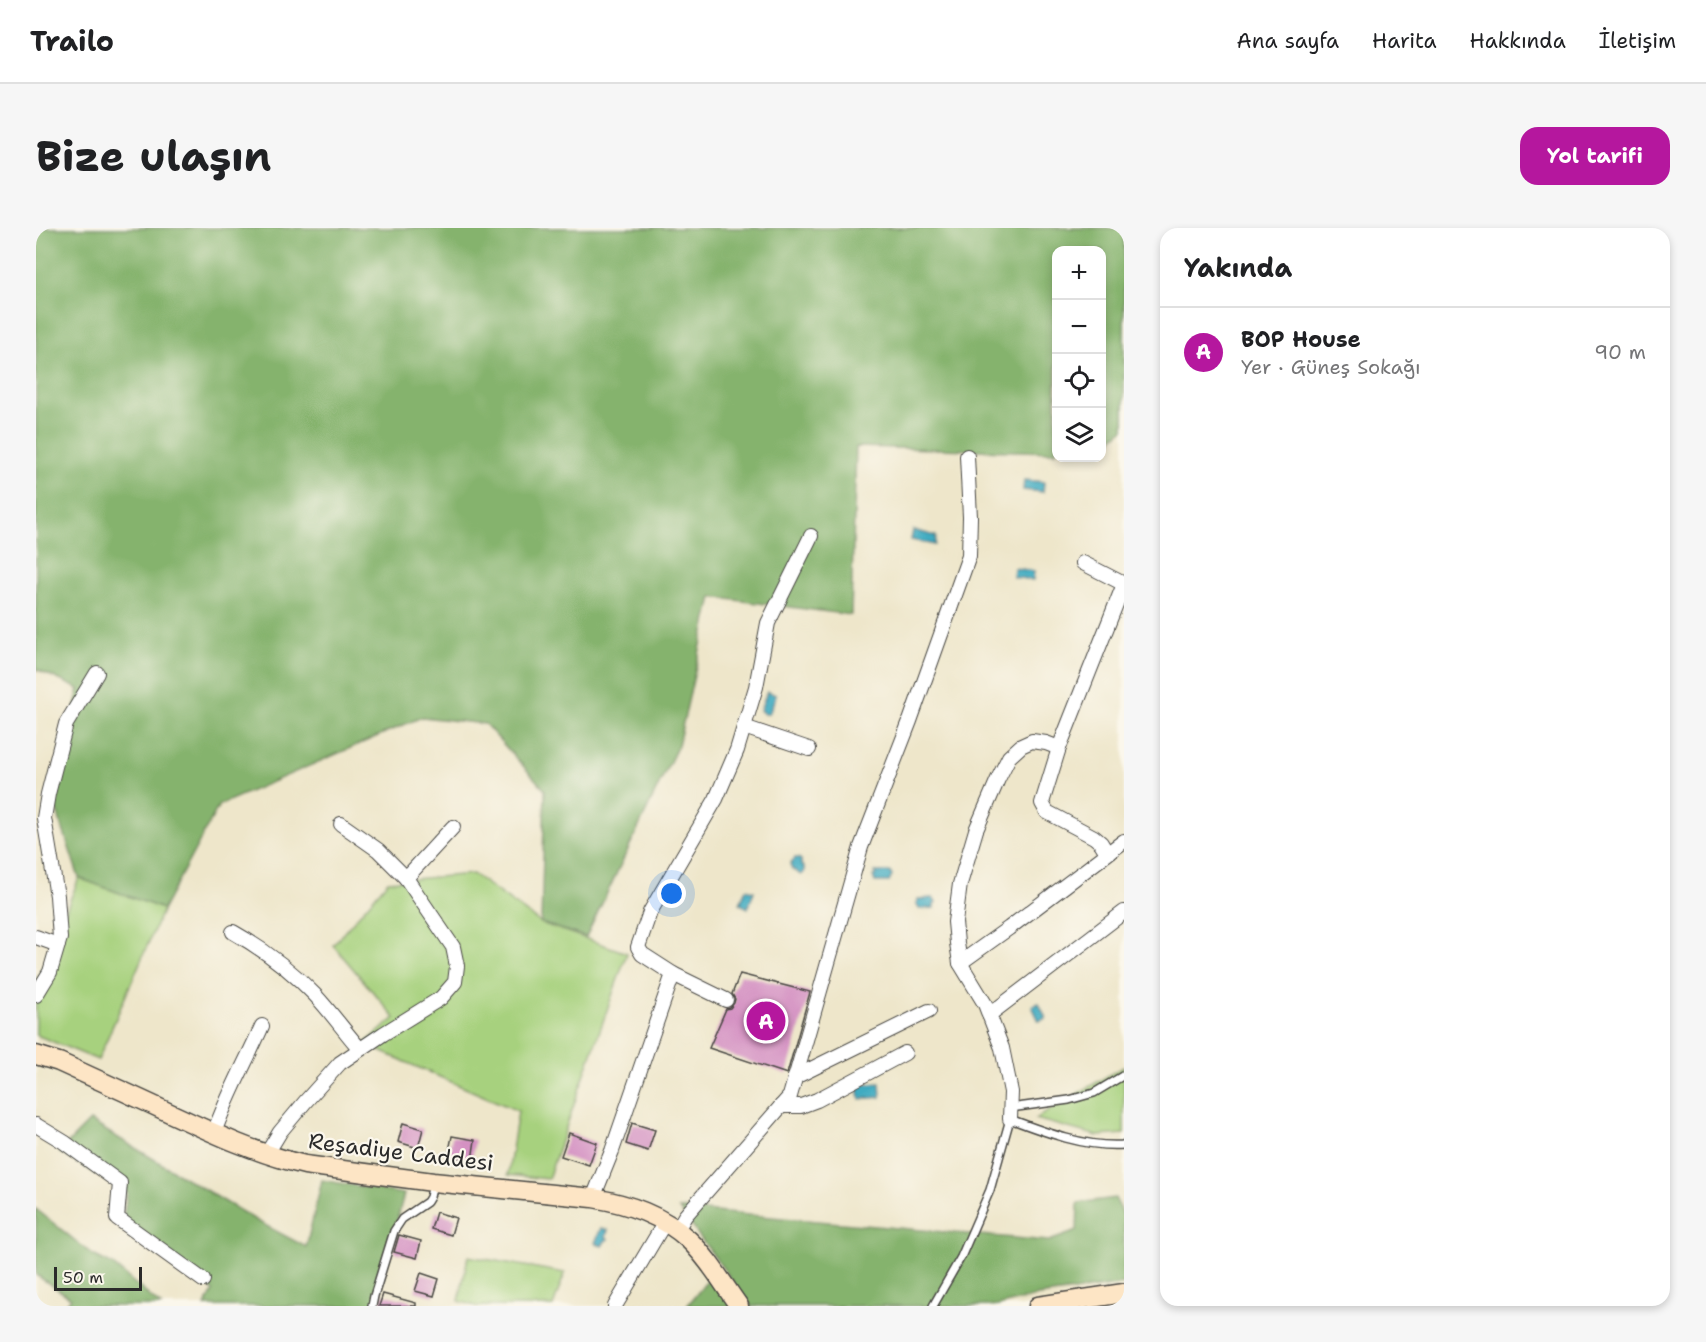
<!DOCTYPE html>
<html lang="tr">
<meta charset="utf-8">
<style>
body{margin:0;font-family:"Shantell Sans",sans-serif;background:#f6f6f6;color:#202124}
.controls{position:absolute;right:18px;top:18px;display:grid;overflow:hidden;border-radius:12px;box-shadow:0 3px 9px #0003}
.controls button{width:54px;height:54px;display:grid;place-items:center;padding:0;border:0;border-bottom:2px solid #e0e0e0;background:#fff;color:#202124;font:30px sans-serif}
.scale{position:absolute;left:18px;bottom:15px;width:88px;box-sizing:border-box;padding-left:6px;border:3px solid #2b2b2b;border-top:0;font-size:16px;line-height:21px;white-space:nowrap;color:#2b2b2b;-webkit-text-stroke:4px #fbf7ec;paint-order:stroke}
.you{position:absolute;left:636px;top:666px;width:21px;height:21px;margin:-15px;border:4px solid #fff;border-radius:50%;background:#1a73e8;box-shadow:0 0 0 9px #1a73e833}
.badge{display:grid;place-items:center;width:39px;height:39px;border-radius:50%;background:#b5179e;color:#fff;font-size:20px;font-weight:700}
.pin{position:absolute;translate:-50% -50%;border:3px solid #fff;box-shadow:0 2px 6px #0006}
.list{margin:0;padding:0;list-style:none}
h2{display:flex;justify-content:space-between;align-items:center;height:78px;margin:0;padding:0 24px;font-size:26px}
h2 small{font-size:20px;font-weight:400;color:#757577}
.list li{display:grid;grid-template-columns:39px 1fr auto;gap:18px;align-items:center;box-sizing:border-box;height:90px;padding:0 24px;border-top:2px solid #e0e0e0}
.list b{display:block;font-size:22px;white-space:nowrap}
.list p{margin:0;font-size:20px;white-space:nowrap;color:#757577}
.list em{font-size:20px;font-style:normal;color:#757577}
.icon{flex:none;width:33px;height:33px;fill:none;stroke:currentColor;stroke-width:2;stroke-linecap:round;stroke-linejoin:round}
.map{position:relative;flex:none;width:1088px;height:1078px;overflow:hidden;border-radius:18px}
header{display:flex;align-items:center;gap:36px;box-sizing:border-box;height:84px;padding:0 30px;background:#fff;border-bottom:2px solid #e0e0e0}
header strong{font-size:28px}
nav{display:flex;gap:33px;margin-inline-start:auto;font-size:21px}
.intro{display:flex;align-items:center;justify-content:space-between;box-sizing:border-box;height:144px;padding:0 36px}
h1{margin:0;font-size:42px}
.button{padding:15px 27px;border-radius:18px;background:#b5179e;color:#fff;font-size:21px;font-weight:700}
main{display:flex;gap:36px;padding:0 36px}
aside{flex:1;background:#fff;border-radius:18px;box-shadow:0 3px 9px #0003}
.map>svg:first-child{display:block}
</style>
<header>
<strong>Trailo</strong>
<nav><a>Ana sayfa</a><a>Harita</a><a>Hakkında</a><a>İletişim</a></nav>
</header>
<div class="intro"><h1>Bize ulaşın</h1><a class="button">Yol tarifi</a></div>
<main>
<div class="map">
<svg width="1088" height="1078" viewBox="0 0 1088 1078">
<rect width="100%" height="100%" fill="#fbf7ec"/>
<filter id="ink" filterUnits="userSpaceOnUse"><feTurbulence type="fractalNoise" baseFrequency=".0167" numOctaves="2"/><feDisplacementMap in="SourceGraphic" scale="12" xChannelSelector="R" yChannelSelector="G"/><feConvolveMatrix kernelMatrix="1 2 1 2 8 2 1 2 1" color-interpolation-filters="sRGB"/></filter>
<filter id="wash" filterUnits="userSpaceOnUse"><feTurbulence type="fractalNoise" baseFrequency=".008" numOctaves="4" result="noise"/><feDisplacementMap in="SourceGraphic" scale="24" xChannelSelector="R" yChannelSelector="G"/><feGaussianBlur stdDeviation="1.35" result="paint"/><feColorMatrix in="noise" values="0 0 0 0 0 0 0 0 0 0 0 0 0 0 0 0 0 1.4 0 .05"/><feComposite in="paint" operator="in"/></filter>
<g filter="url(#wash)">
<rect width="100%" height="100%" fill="#eee6ca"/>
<g fill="#a7d17e" stroke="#697e54" stroke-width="1.5">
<path d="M437,646L505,695L591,725L512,951L472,947L482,883L328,816L359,790L297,717L352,653Z"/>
<path d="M43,650L127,681L62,832L0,807V756Z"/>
<path d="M1088,838V906L1062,908L999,891Z"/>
<path d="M432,1028L529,1045L517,1078H440L423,1073Z"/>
</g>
<g fill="#85b36d" stroke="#586f4c" stroke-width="1.5">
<path d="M0,0H1088V201L1066,219V22H1020V224L820,219L815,387L676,369L642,517L550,709L505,695L509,562L449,496L386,489L183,577L127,681L43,650L16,568L43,461L0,441Z"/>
<path d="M54,893L223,994L270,1019L286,952L368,966L338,1078H169L177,1063L87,993L91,964L23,924Z"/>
<path d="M1079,970L1088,988V1056L1002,1068L961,1078H715L643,981L1013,1013L1041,1003L1042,975Z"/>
<path d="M0,981L57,1027L77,1037L125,1078H29L35,1070L0,1047Z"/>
<path d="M678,1044L697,1078H651Z"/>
</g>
<g fill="#41abc1" stroke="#366b76" stroke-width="1.5">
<path d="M988,252L1008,254L1007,264L987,262Z"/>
<path d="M877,302L900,308L899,317L875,312Z"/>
<path d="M978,340L998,343L997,352L977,349Z"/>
<path d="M731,464L740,467L733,486H728L724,482Z"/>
<path d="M759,630H762L765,632V637L768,639V644L765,647L756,641L754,636Z"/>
<path d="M839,644H854L856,648L853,654H839L837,648L840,647Z"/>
<path d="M710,661L718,663L712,680L704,676Z"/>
<path d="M897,670L900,675L898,677V680L883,681L882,678L880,676L882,671Z"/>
<path d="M1003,775L1010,790L1003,793L996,778Z"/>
<path d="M844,855L845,869L824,871L822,857Z"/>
<path d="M565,1000L572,1002L570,1008L572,1011L569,1013L566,1018L559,1015Z"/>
</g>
<g id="blocks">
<g fill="#d491c2">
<path d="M704,746L774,764L751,846L673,820L690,781L694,780L698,775L699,771L696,766Z"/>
<path d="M367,895L387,901L382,920L362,914Z"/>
<path d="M596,895L619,902L612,923L590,916Z"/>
<path d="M533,905L561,915L553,937L525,928Z"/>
<path d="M416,908L439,912L436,932L412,928Z"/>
<path d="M400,984L420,990L415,1007L395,1001Z"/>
<path d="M363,1007L385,1013L381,1030L358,1024Z"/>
<path d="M385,1045L403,1051L398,1068L379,1063Z"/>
<path d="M347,1066L380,1075V1078H343Z"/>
</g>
</g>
</g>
<g filter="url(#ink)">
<use href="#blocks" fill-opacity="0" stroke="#484743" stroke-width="1.5"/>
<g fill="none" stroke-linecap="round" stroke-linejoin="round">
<g stroke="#484743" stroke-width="10">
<g id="lane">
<path d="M974,880L1033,872L1058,865L1088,847"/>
<path d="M336,1078L338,1068L358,1003L366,991L391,974L394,969L397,956"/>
<path d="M897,1078L925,1029L954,962L974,891C1008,904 1051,920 1088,917"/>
</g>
</g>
<g stroke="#484743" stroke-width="16">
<g id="street">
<path d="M1047,335L1088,356L1023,520L1006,575L1011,584L1058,609L1065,615L1071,625"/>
<path d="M708,499L773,521"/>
<path d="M305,596L342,622L370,650"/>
<path d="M197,704C227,721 256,743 279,767C295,784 309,804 324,821"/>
<path d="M0,709L22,717"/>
<path d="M924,735L973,700L1088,613"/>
<path d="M637,746L690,772"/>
<path d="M0,767L14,744L24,710L21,668L8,590L12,566L30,496L61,445"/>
<path d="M953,787L1088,684"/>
<path d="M759,849L893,783"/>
<path d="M745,878H765L781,872L869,825"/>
<path d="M974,891L975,864L966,820L949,776L924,735L921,715L919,694L924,656L940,602L962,551L973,529L985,518L996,513L1010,515L1023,520"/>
<path d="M0,897L28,914L84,955L81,990L167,1052"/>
<path d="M178,905C191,868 210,834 226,798"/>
<path d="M230,927L244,904L269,874L304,835L347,806L405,770L419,754L421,738L417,719L370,650L417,599"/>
<path d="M557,970L576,923L637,746L606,726L602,719L614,684L680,571L701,522L720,459L732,395L775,308"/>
<path d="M641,1002L649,988L754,868L825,619L874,493L933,328L934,289L931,228"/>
<path d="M579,1078L629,994"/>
</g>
</g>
<g stroke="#484743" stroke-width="21">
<g id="secondary">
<path d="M0,827L23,834C60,851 98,868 136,886C179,906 222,926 269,937L397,954L557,970C593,976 626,987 653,1012C673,1031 687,1056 703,1078"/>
<path d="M1002,1078L1088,1065"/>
</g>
</g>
<use href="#lane" stroke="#fff" stroke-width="7"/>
<use href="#street" stroke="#fff" stroke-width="14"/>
<use href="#secondary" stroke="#fde5c5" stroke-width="18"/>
</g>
</g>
<g text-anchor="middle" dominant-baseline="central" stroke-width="4.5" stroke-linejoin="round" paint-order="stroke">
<g font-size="22" fill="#2b2b2b" stroke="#fbf7ec">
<text transform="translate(365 924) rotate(7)">Reşadiye Caddesi</text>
</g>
</g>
</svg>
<div class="controls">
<button>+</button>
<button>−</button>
<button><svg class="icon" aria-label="locate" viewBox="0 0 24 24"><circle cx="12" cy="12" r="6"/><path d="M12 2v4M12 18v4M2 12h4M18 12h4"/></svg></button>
<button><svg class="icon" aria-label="layers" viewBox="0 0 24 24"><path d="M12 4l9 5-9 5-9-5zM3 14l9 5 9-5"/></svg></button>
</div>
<div class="scale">50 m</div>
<div class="you"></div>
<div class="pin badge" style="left:730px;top:793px">A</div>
</div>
<aside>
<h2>Yakında<small></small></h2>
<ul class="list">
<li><span class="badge">A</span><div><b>BOP House</b><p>Yer · Güneş Sokağı</p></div><em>90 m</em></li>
</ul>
</aside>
</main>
